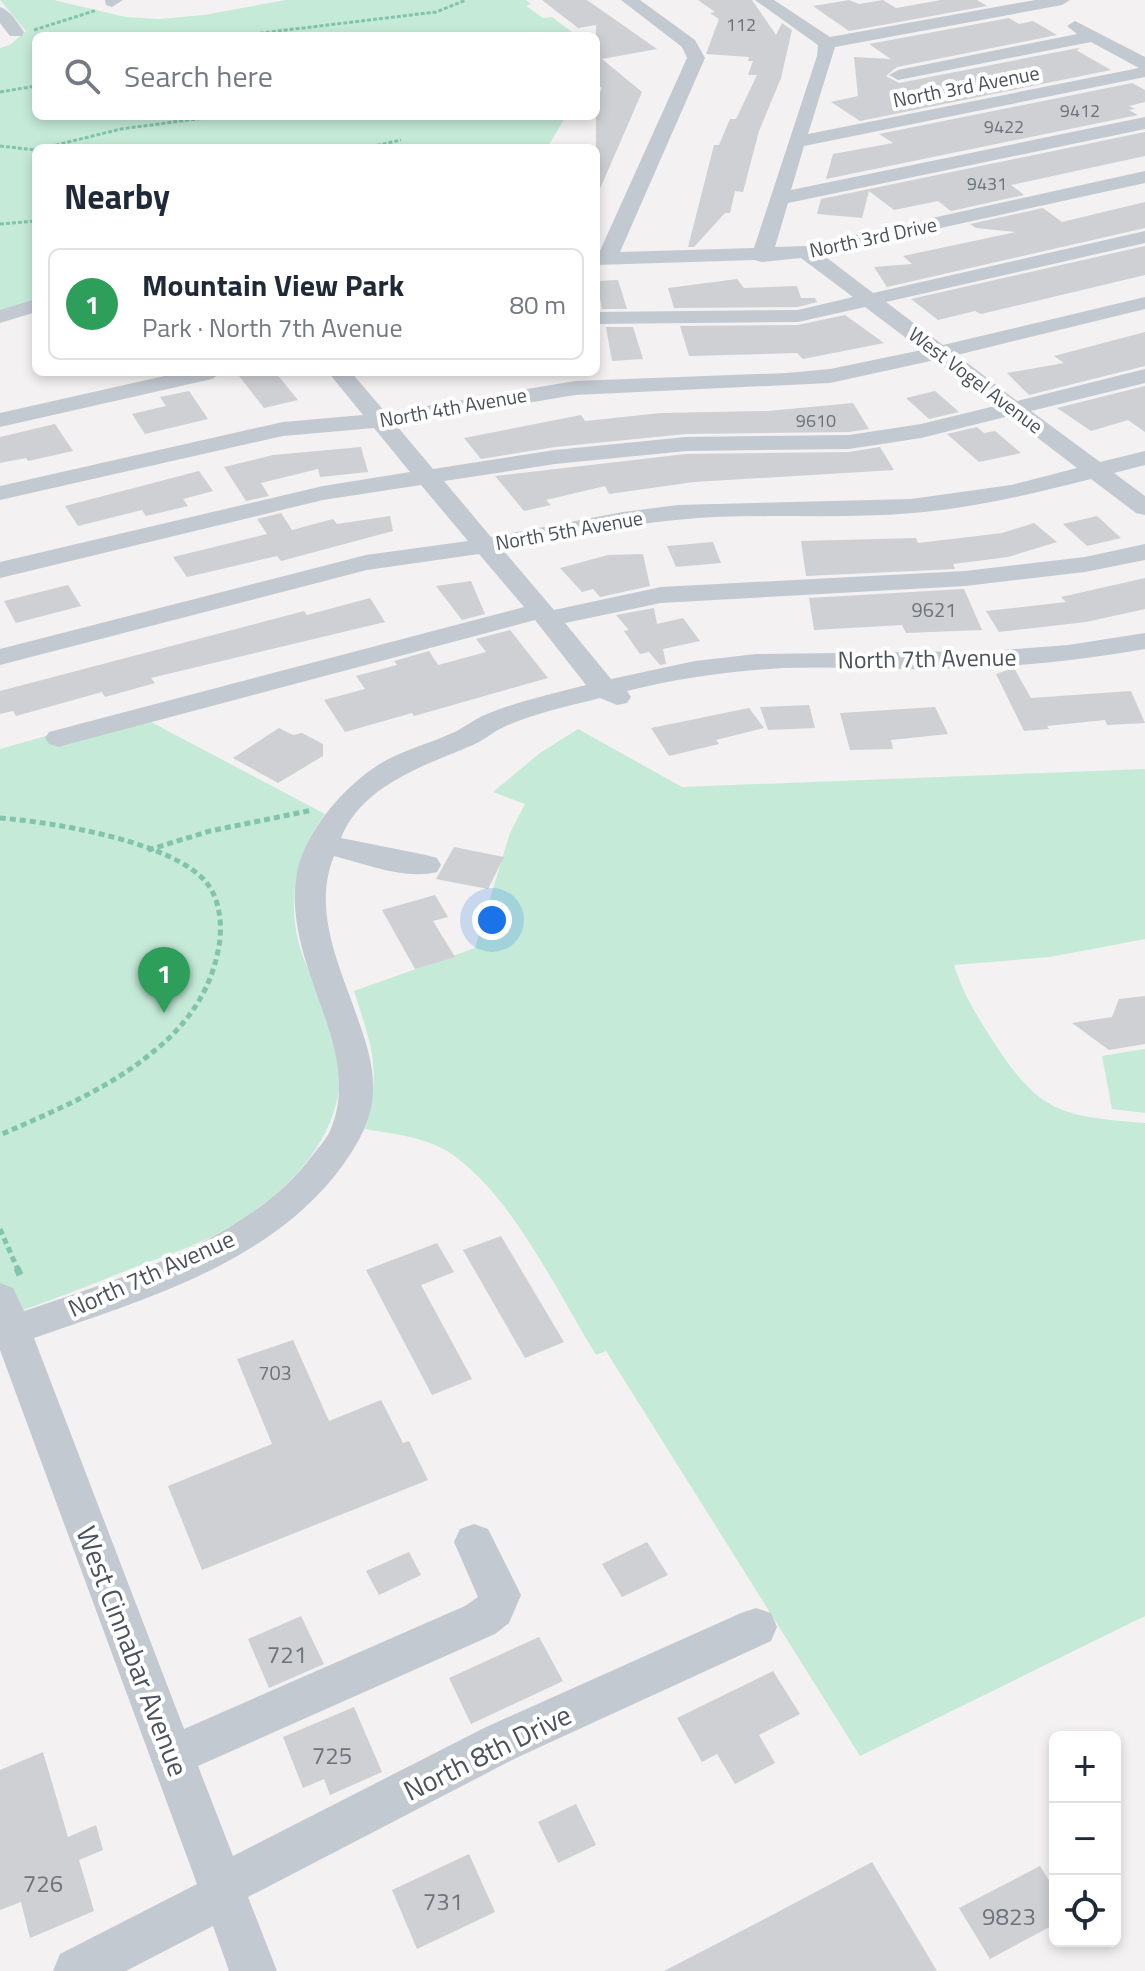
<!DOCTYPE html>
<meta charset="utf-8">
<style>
body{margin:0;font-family:"Titillium Web",sans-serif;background:#f2f2f3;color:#1f2937}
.controls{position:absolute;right:24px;bottom:24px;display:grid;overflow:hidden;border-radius:12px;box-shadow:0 4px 12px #0003}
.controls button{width:72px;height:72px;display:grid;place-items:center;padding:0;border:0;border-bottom:2px solid #e0e1e3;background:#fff;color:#1f2937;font:40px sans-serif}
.you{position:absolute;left:492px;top:920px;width:28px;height:28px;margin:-20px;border:6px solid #fff;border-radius:50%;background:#1a73e8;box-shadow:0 0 0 12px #1a73e833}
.badge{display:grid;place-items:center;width:52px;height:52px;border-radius:50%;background:#db2777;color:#fff;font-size:26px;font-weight:700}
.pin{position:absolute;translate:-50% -66px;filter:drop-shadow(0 2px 4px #0008)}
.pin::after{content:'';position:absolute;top:42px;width:28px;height:24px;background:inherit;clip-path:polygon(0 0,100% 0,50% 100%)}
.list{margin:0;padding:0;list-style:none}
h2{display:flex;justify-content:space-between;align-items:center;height:104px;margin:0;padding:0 32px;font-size:34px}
h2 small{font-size:26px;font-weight:400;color:#747a83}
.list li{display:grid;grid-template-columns:52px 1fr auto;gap:24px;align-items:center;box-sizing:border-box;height:112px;margin:0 16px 16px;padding:0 16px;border:2px solid #e0e1e3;border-radius:12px}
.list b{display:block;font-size:30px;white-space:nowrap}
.list p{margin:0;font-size:26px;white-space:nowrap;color:#747a83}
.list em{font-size:26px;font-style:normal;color:#747a83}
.icon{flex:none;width:44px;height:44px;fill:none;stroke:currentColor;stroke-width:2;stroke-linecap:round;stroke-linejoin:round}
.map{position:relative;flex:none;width:1145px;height:1971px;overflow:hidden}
.search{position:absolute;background:#fff;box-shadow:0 4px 12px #0003;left:32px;top:32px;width:568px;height:88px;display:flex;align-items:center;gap:20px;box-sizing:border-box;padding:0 28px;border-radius:12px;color:#747a83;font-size:30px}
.panel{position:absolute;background:#fff;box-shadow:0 4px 12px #0003;left:32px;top:144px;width:568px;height:232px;border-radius:12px}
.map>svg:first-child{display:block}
</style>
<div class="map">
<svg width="1145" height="1971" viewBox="0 0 1145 1971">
<rect width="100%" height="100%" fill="#f3f1f1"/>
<g fill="#c5ead8">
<path d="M0,0H54L125,17L160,19L204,15L286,0H526L531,4L526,6L543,18L552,17L577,36H36V116H566L547,148H36V300L0,311V48L10,45L26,31Z"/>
<path d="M149,721L325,814C292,858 285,911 305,962C314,985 326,1006 334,1029C363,1121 291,1196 215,1235C188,1249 158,1258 130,1269C87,1287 44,1303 0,1318V749L49,735Z"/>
<path d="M578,729L682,787L1145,769V939L1050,957L954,965C963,994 977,1016 993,1041C1040,1114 1062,1116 1145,1123V1616L860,1756L606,1351L596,1355C558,1293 512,1196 453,1155C428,1137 394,1134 365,1129C382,1071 372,1047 354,991L475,948L510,833L525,804L493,792L540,753Z"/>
<path d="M1145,1049V1113L1112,1109L1102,1056Z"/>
</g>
<g fill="#ced0d4">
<path d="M542,0H587L657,49L602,59L642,92L596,198V100L602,88L596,83V25L578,28Z"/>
<path d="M698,0H752L776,35L782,23L792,30L781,78L759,131L743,192L735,191L730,213H725L694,247H688L714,145H719L730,119H736L757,75H748L753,61H748L749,57L706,54L719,19L710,13L715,12Z"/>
<path d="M849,0L859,4L883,0L896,8L941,0H977L987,6L849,31L813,6Z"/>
<path d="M1009,18L1019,24L1033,21L1057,35L897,67L886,76L899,83L1078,48L1080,49L1076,50L1111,70L860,121L831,102L858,96L854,57L891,59L869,44Z"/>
<path d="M1132,83L1145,90V102L1129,106L1135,109L1129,110L1138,115L826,179L833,154L893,143L879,134Z"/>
<path d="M1145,132V156L1011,185L1024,195L951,211L938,201L894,210L869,191L862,218L817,214L821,199Z"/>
<path d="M1145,202V228L887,287L874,267L912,264L903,256L1016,232L976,228L970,224L1043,208L1062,222Z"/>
<path d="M1145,246V275L981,314L975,311L938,320L911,299Z"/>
<path d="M737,279L744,288L797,286L801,298H815L817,302L798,307L674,308L668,288Z"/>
<path d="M618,280L627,309H602L597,281Z"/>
<path d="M845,315L884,343L803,359L797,353L689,356L680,326L798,325Z"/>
<path d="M606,327H633L643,359L612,361Z"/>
<path d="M1145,332V366L1029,395L1007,373L1064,363L1054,356Z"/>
<path d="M236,372H275L298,400L264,408Z"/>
<path d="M1145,386V432L1128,420L1091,431L1057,408Z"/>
<path d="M189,391L208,419L145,434L132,414L166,406L160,397Z"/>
<path d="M935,391L959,412L929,419L906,398Z"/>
<path d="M853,403L869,429L849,432L686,434L555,447L481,459L464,438L581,415L585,421L661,413L768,411Z"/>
<path d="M55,424L73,451L28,461L26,458L0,463V437Z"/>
<path d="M977,427L984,433L995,431L1021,453L979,462L947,434Z"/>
<path d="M361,447L368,472L320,477L318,469L261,483L269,496L246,501L224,467L273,455Z"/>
<path d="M880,447L894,470L694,482L609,494L605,486L546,500L551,505L524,511L495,476L686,454L849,452Z"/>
<path d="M199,471L213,491L183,499L188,506L146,516L142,510L78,526L65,506Z"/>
<path d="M281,513L292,530L333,519L337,524L390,516L393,531L281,561L277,556L187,577L173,557L267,534L257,519Z"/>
<path d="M1097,516L1121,538L1087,546L1063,524Z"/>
<path d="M1034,523L1057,542L1008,557L953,564L955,569L806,576L801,541L916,538L918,543L1002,533Z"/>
<path d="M713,542L721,563L676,567L667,546Z"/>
<path d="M643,554L650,586L600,597L593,589L582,592L560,568L608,555Z"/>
<path d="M1145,578V609L1086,622L999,632L986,611L1066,602L1061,597Z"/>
<path d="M471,581L485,614L462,620L436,586Z"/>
<path d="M68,585L81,606L16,623L4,601Z"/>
<path d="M964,589L982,630L906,633L902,625L814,630L809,598Z"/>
<path d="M370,598L385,622L151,678L155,683L105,697L102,692L16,716L13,711L0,714V691L304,611L307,615Z"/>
<path d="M654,608L657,624L683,618L700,641L663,649L666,664L660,665L649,652L640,654L624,631L629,630L616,615Z"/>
<path d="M510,630L548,678L414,716L412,713L345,732L324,700L365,689L356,676L397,665L394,661L429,651L438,665L486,652L476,639Z"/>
<path d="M1014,668L1031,698L1131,691L1145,723L1107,725L1105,720L1047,726L1049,729L1024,731L996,674Z"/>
<path d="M809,705L815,728L768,730L760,707Z"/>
<path d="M935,707L948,734L891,740L893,749L850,750L840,713Z"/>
<path d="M749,708L764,728L716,740L719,744L669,756L651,728Z"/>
<path d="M279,728L293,735L302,733L323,744V756L278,783L233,758Z"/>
<path d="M454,847L504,857L488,889L436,879Z"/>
<path d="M435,895L448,917L433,921L455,957L415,969L382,910Z"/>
<path d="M1145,996V1044L1109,1050L1072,1023L1112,1017L1119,999Z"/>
<path d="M501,1236L564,1342L525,1358L463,1250Z"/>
<path d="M437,1243L454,1272L421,1285L472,1379L432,1395L366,1270Z"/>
<path d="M293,1340L329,1421L381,1400L403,1443L409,1441L428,1480L202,1570L168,1486L272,1444L237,1359Z"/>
<path d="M647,1542L668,1575L622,1597L602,1564Z"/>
<path d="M409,1552L421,1575L379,1595L366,1571Z"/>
<path d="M301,1616L324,1664L269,1688L248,1639Z"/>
<path d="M539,1637L563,1681L471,1724L449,1678Z"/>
<path d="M773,1671L800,1714L759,1735L775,1763L735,1784L717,1754L702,1762L677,1718Z"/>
<path d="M354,1707L382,1772L330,1795L324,1779L303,1788L283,1737Z"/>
<path d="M43,1752L68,1837L96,1825L103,1850L79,1860L94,1911L30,1938L21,1902L0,1910V1770Z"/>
<path d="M576,1804L596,1845L558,1863L538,1822Z"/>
<path d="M469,1854L495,1912L417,1949L392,1890Z"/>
<path d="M872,1862L937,1971H664L778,1912Z"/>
<path d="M1040,1866L1055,1890V1924L990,1959L959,1908Z"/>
</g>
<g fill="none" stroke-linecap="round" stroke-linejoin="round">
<g stroke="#81c4ab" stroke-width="3" stroke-dasharray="4 2" stroke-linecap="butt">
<path d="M34,30L97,10"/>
<path d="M236,36L436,12L466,0"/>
<path d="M0,92L36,86"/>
<path d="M0,146L36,150"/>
<path d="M44,148L121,129L219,116"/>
<path d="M365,148L401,140"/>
<path d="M0,224L36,221"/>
</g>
<g stroke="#81c4ab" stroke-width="5" stroke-dasharray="6 4" stroke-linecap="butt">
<path d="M0,818C52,822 171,841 206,882C221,900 223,929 218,951C210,992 186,1026 154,1051C109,1089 54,1111 0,1135"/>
<path d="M148,850L210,831L313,810"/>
<path d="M0,1229L18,1270"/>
</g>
<path stroke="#81c4ab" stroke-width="7" stroke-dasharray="8 5" stroke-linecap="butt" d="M17,1268L20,1275"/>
<g fill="#c3c9d0" fill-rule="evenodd">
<path d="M105,0H123L112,7L106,5Z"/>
<path d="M621,0H640L695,40L705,58L620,252L754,248L817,56L818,45L755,0H774L830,37L1035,0H1070L1062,5L835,47L808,134L1139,68L1091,42L898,80L889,75L898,70L1077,34L1067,26L1075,21L1145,57V77L804,146L791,190L1145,117V129L788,203L775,247L806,246L1145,171V183L822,254L873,293L1145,231V243L886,302L943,345L1145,297V309L957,355L1017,401L1145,369V383L1031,411L1100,462L1145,451V465L1114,473L1145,496V515L1136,513L1091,479C1032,494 974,508 913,513C834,520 754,512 676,520C617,525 561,542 503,550L554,610L661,587L965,571L1085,557L1145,544V560L1085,572L965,586L661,603L565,623L611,679L695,661L756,654L990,651L1068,645L1145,633V649C1076,661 1007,668 938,669C887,670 835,666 784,668C731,671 678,678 627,691L631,697L627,703L617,705L600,698C569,706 535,713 506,726C492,732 482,742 468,747C421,767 362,786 341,838L426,855L437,858L441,865L437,872C405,880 365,864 334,856C311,913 342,970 360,1025C367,1045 374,1068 373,1090C373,1116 360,1141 345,1162C274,1263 145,1299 34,1338L184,1729L465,1606L478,1597L454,1542L460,1529L474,1524L488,1529L521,1595L509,1623L495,1634L198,1766L233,1856L484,1728L741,1613L756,1608L771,1613L777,1627L771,1641L516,1758L248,1897L277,1971H229L213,1926L126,1971H53L60,1954L197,1884L0,1350V1283L13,1288L24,1311C119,1279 250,1240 312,1156C318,1148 326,1140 330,1131C355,1073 322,1016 306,962C298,935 292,907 296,879C301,835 345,784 383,762C404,750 428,744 450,734C463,729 474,719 487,714C518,701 553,694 586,685L535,620L69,744L59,747L49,744L45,738L49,732L524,607L479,554L367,570L0,665V649L366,555L468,541L421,485L323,500L0,578V562L323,486L410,472L374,428L283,436L0,500V486L283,422L363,415L328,372H351L386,413L575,381L787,373L830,369L922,350L865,307L798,322L596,324V312L798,310L853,297L801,258L762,262L754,260L596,265V253H599L687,58L682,47ZM935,360L995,406L921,424L849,435L686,437L555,450L433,469L396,425L575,395L830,383ZM1009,416L1077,468L1011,485L911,499L678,505L623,512L491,537L444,481L555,464L686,451L849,449L921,438Z"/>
<path d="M0,7C10,10 18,23 24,32L22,36H10L0,23Z"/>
<path d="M36,299V312L0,323V310Z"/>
<path d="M182,372H223L212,379L0,427V413Z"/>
</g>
</g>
<g text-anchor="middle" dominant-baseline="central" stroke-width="8" stroke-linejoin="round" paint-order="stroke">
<g font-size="18" fill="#6c727a">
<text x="741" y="24">112</text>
<text x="1080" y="110">9412</text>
<text x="1004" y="126">9422</text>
<text x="987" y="183">9431</text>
<text x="816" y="420">9610</text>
</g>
<g font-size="20" fill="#4b525c" stroke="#fff">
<text transform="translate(966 86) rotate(-11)">North 3rd Avenue</text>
<text transform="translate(873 237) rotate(-12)">North 3rd Drive</text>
<text transform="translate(976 380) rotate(37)">West Vogel Avenue</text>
<text transform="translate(453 407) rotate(-10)">North 4th Avenue</text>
<text transform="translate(569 530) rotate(-10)">North 5th Avenue</text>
</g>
<g font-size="20" fill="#6c727a">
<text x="934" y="609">9621</text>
<text x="275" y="1372">703</text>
</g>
<g font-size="24" fill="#4b525c" stroke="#fff">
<text transform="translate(927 658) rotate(-1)">North 7th Avenue</text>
<text transform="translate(151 1273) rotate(-24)">North 7th Avenue</text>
</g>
<g font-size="24" fill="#6c727a">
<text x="287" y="1654">721</text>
<text x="332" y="1755">725</text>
<text x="43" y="1883">726</text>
<text x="443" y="1901">731</text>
<text x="1009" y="1916">9823</text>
</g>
<g font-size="28" fill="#4b525c" stroke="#fff">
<text transform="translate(133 1651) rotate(69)">West Cinnabar Avenue</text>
<text transform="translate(487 1752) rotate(-26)">North 8th Drive</text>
</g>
</g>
</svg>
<div class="controls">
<button>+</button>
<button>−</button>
<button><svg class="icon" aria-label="locate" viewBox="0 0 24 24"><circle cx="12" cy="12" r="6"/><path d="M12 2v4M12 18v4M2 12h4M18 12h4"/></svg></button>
</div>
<div class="you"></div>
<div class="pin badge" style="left:164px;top:1013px;background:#2e9e5b">1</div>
<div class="search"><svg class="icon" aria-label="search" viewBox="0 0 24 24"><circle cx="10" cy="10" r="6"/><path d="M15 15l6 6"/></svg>Search here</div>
<section class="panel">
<h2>Nearby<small></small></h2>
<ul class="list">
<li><span class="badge" style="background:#2e9e5b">1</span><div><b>Mountain View Park</b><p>Park · North 7th Avenue</p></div><em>80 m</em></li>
</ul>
</section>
</div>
